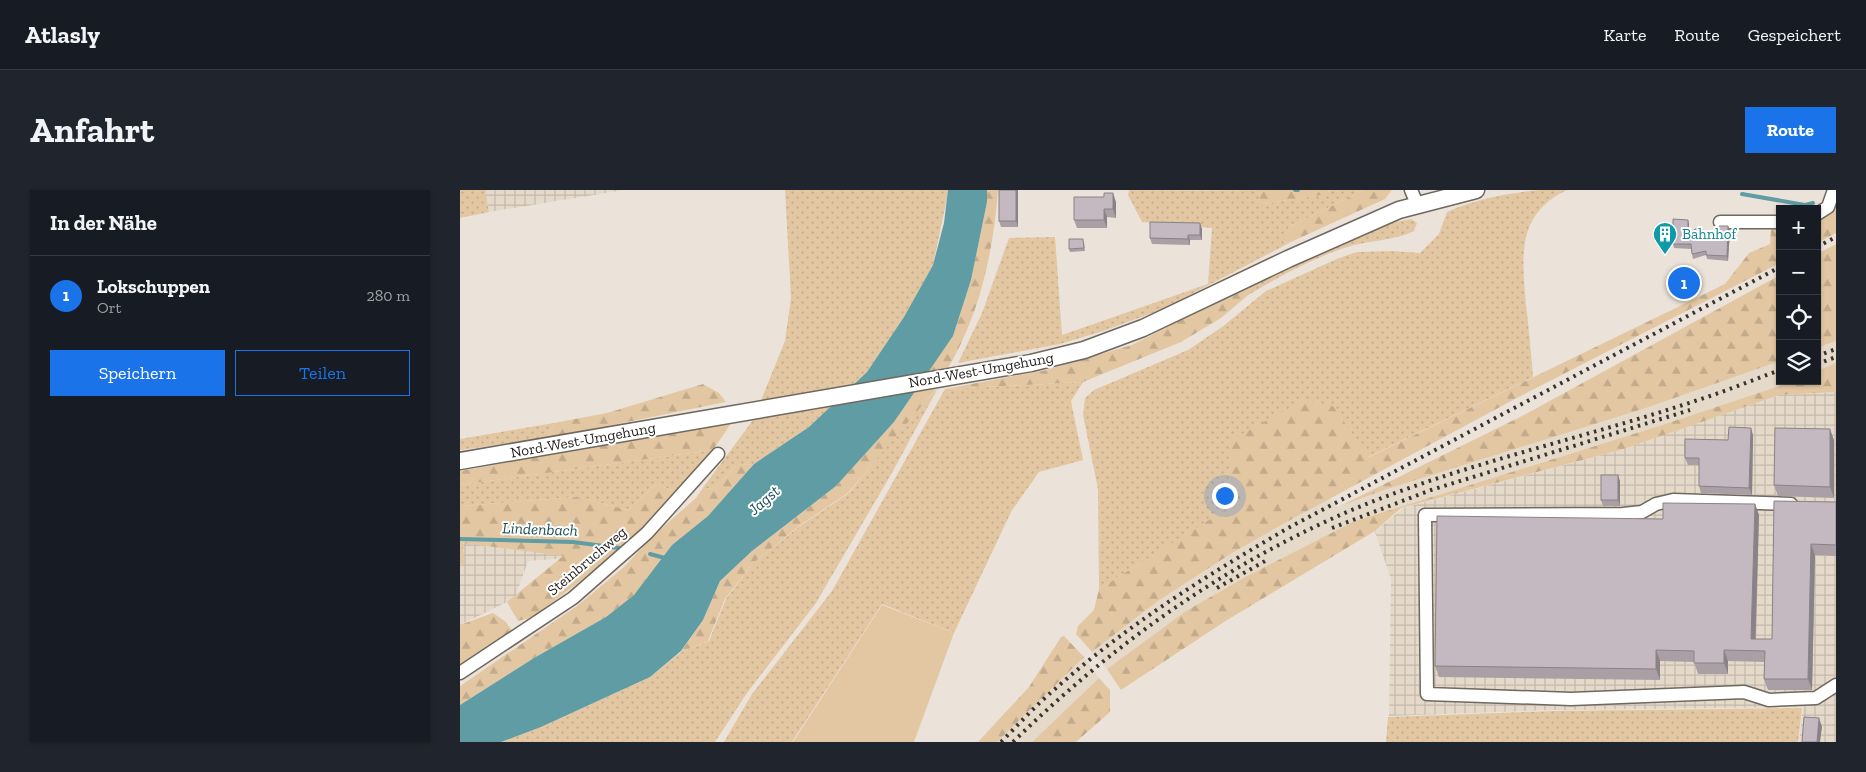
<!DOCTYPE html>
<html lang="de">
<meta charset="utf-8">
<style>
body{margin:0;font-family:"Zilla Slab",serif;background:#20242c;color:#f1f3f6}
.controls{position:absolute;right:15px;top:15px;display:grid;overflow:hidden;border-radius:0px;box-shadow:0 1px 4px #0004}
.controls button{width:45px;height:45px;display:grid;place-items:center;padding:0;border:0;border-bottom:1px solid #363941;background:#171b24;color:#f1f3f6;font:25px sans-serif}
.you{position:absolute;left:764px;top:305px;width:18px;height:18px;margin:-12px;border:4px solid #fff;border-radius:50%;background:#1a73e8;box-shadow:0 0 0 8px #1a73e833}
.badge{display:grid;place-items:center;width:32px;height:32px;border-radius:50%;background:#1a73e8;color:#fff;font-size:16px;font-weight:700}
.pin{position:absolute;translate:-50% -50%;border:2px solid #fff;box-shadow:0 1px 5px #0006}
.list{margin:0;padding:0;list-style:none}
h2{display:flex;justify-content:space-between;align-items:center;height:65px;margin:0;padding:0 20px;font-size:21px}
h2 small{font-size:16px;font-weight:400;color:#9ea1a6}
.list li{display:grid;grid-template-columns:32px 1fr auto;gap:15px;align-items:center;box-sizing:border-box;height:80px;padding:0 20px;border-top:1px solid #363941}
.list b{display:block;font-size:19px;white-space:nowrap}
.list p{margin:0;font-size:16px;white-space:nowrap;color:#9ea1a6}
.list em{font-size:16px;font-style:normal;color:#9ea1a6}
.actions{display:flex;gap:10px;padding:15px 20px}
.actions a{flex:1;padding:11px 0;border:1px solid #1a73e8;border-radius:0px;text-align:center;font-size:18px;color:#1a73e8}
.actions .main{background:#1a73e8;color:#fff}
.icon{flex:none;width:28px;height:28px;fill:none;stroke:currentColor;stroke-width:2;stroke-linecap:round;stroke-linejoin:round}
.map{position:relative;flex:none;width:1376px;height:552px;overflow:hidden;border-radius:0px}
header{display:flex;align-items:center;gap:30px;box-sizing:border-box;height:70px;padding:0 25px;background:#171b24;border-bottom:1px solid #363941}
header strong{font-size:24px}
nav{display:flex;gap:28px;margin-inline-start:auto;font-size:18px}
.intro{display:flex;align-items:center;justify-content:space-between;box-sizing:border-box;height:120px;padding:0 30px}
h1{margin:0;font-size:35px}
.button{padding:12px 22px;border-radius:0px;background:#1a73e8;color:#fff;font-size:18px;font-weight:700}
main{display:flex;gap:30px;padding:0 30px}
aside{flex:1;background:#171b24;border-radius:0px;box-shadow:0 1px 4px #0004}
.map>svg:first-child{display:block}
</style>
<header>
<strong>Atlasly</strong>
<nav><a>Karte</a><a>Route</a><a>Gespeichert</a></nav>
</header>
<div class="intro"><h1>Anfahrt</h1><a class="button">Route</a></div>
<main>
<aside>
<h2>In der Nähe<small></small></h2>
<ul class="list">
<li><span class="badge">1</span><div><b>Lokschuppen</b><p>Ort</p></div><em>280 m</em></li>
</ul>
<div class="actions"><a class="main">Speichern</a><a>Teilen</a></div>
</aside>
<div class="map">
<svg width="1376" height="552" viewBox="0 0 1376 552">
<defs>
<pattern id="industrial-grid" width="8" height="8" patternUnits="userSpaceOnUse" patternTransform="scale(1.25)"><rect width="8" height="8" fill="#e5d9c9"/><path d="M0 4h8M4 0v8" fill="none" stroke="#c4baac"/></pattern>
<pattern id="grass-dots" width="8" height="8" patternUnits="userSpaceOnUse" patternTransform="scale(1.25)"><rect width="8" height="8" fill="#e3c7a2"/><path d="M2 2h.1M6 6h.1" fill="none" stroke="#c2aa8b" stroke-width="1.8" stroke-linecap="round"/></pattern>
<pattern id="forest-firs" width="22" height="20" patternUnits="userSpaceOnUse" patternTransform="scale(1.25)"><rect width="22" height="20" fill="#e3c7a2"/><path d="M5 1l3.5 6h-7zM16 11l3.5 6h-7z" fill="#c2aa8b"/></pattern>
</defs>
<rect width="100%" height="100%" fill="#ebe3da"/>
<g fill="#e5d9c9">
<path d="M1376,151V173L1357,181V158Z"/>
<path d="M1320,171V191H1334L1199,236L895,331L787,386L726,421L647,479L632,462L698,411L772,363L870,308L878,317L924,300L1186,218Z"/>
<path d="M624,467L639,488L572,552H537Z"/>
</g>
<g fill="url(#industrial-grid)">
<path d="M25,0H164L29,22Z"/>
<path d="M1376,202V552H1339L1343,517L1095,520L929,526L931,389L915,342L943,318L1164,259L1319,205Z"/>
<path d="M0,351L113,354L109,368L68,371L55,408L0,435Z"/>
</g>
<g fill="url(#grass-dots)">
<path d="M0,0H25L29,22L0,28Z"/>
<path d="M325,0H488L487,8L473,75L444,127L407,182L349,237L294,274L277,275L255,298L242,299L293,230L325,151L331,108Z"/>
<path d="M669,0L798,1L802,14L861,5L871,0H904L829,37L824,53L833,51L703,119L643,141L600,154L498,173L522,123L549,48L595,47L602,145L748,94L752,38L682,32L668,5Z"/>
<path d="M1079,0H1107C1056,24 1062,67 1066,115C1069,139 1071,163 1073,187L908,267L873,216L769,286L774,315L639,399L638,299L623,225L625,208L634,200L728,160L762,137L806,101L879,68L897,62L933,61L960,63L979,44L987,22C1016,9 1048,3 1079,0Z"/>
<path d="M951,29L957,33L954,41C934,51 909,50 887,57C853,68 818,87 787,106L784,98C837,72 893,38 951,29Z"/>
<path d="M623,192L611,211L623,270L579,282L551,322L494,443L422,414L332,552H264L292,504L372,401L485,199Z"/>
<path d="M478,198L433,281L356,413L287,503L255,552H41L81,537L190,487L221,462L249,451L266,409L292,374L340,336L389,303L441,238Z"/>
<path d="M94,233L88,248L0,260V249Z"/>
<path d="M253,260L221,302L195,295L168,320L117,307L0,316V295Z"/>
<path d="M1342,518L1338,552H926L928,527L1095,521Z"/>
</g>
<g fill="url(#forest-firs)">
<path d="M527,0H538C533,64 520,124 487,180L466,184L493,146L511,90L527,12Z"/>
<path d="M732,0H871L862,5L802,14L797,1Z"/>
<path d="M904,0H932L925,9L833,51L823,53L829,37Z"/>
<path d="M1376,16V43L1357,53V26L1371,21Z"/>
<path d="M1320,37V73L1053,210L834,328L772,363L698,411L632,462L616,444L618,436L634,420L639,399L773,315L769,286L771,250L844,210L873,216L909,267L1265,94L1289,63L1310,54L1311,39Z"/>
<path d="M1376,54V151L1357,158V64Z"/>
<path d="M1320,85V171L1186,218L924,300L878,317L1064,225Z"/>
<path d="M784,98L787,106L761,128L721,152L623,192L485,199L586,180L672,155Z"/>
<path d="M1376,173V202L1319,205L1164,259L941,318L915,341L764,432L661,500L647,479L726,421L787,386L895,331L1199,236L1334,191H1357V181Z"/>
<path d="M243,194L259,203L266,212L88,248L94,233L147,223Z"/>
<path d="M476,199L388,303L339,336L292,374L265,409L248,451L221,462L243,430L260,391L292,361L376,296L434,232L454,202Z"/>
<path d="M272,232L253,260L0,295V281Z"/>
<path d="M294,274L248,326L212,355L174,405L146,427L74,468L0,515V496L117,416L164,377L195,344L236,308L242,299L255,298L277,275Z"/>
<path d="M195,295L221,302L164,358L73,427L58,431L47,412L103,366L3,353L4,375H0V316L117,307L168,320Z"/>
<path d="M33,423L46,432L53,442L0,479V435Z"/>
<path d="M604,446L624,467L537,552H518L569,497L601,447Z"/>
<path d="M639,488L650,500V522L616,552H572Z"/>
</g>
<path fill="#e3c7a2" d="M422,415L494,443L454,552H333Z"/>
<path fill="#609ca3" d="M488,0H527V12L511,90L493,146L434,232L376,296L292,361L260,391L243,430L221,461L190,487L81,537L41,552H0V515L74,468L146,427L174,405L212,355L248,326L294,274L349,237L407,182L444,127L473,75L484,33Z"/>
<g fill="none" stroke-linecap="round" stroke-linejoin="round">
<g stroke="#609ca3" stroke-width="4">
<path d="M835,0H838"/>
<path d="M1282,4L1345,15L1353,13"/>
<path d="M0,349L113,352L159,358"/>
<path d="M190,364L205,368"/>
</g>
<g stroke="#6e685f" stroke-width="15">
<g id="minor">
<path d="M951,0L957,14"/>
<path d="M1357,24L1368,17L1374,0"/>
<path d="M1260,32H1320"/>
<path d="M1331,314L1213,310L1196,314L1182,322L1163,324L965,325L967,504L1111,509L1284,502L1309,510L1356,508L1376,495"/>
<path d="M0,483L113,408L187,343L258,264"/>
</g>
</g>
<g stroke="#6e685f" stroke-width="19">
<path id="major" d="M0,271L571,173L624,160L683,138L828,69L939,20L1016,0"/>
</g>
<use href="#minor" stroke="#fff" stroke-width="12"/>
<use href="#major" stroke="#fff" stroke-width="16"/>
<g stroke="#37332f" stroke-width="4" stroke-dasharray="2.5 5" stroke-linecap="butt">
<path d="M1357,57L1376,47"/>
<path d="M1357,166L1376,159"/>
<path d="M1357,174L1376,167"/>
<path d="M872,338L971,300L1230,220"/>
<path d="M757,398L807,370"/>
<path d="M541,552C559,534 576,515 595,499C667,435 747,385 830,337L1320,77"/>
<path d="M553,552C651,456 761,377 887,322C1000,274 1122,249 1238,210C1266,201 1293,190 1320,180"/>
</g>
</g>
<g fill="#a99fa5">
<path d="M558,0V37H541L539,31Z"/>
<path d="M656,12V28L647,27V38H617L614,30Z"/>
<path d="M1229,34V43L1243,48H1257L1268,36L1270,40L1268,71L1247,69L1246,65L1233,69L1231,59L1214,58L1213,54Z"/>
<path d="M742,39V50H730V55L692,54L690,48Z"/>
<path d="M624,52L625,61L610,62L609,59Z"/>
<path d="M1293,245L1292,305L1241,303L1239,296V275H1228L1225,268L1268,250Z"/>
<path d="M1374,250V308L1318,306L1314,295Z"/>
<path d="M1160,291V316H1143L1141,310Z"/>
<path d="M1314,311L1376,312V366L1355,365L1352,500H1308L1304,489L1305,472L1268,471V484H1238L1234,472L1200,471V490L979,487L975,476L1203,329L1295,314L1299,325L1296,449H1312Z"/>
</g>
<g fill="#898286">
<path d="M556,0H558V37L556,31Z"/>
<path d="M653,3L656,12V28L653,19Z"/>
<path d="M644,19L647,27V38L644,30Z"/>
<path d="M1228,30L1229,34V48L1228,44Z"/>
<path d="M740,33L742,39V50L740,45Z"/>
<path d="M1268,36L1270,40L1268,71L1267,66Z"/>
<path d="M728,45L730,50V55L728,49Z"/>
<path d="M1291,238L1293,245L1292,305L1289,298Z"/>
<path d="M1370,239L1374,250V308L1370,297Z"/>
<path d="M1158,285L1160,291V316L1158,310Z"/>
<path d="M1295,314L1299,325L1295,460L1291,449Z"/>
<path d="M1351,354L1355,365L1352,500L1348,489Z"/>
<path d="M1196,460L1200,471V490L1196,479Z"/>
<path d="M1264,460L1268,471V484L1264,473Z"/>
<path d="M1359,528L1362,537L1360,552H1357Z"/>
</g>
<g fill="#c4b9c0" stroke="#898286">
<rect x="539" y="0" width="17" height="31"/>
<path d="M644,3H653V19H644V30H614V7H644Z"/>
<path d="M1213,29L1228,30V44L1237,38L1243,48H1257L1259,36H1268L1267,66L1246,65V61L1232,64L1231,54H1213Z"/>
<path d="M690,32L740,33V45H728V49L690,48Z"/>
<path d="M609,49H623L624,58L609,59Z"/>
<path d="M1269,237L1291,238L1289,298L1239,296V268H1225V249L1268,250Z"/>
<path d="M1315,238L1370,239V297L1314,295Z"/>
<rect x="1141" y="285" width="17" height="25"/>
<path d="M1314,311L1376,312V355L1351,354L1348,489H1304L1305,461L1264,460V473H1234V461L1196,460V479L975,476L977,326L1203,329V313L1295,314L1291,449H1312Z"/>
<path d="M1344,527L1359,528L1357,552H1342Z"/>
</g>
<defs>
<g id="building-pin" transform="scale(1.25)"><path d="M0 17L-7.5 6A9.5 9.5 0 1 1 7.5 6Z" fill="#0f9aa8" stroke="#fff"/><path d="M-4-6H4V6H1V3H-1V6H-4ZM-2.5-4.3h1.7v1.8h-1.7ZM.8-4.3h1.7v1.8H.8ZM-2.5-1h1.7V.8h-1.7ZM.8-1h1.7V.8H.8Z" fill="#fff"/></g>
</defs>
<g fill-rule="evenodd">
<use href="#building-pin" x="1205" y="44"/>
</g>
<g text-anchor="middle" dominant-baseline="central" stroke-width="4" stroke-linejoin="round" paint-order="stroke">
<g font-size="15" fill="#0d838f" stroke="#fff" text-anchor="start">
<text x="1222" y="44">Bahnhof</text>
</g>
<g font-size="15" fill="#201d19" stroke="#fff">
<text transform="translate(521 180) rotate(-10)">Nord-West-Umgehung</text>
<text transform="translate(123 250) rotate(-10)">Nord-West-Umgehung</text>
<text transform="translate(127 371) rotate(-40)">Steinbruchweg</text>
</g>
<g font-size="16" font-style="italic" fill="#194e54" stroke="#fff">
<text transform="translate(304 310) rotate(-42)">Jagst</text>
<text transform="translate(80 339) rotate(2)">Lindenbach</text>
</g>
</g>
</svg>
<div class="controls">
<button>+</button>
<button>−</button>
<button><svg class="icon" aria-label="locate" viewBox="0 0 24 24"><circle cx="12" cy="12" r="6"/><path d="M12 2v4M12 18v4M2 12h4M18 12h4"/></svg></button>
<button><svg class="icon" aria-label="layers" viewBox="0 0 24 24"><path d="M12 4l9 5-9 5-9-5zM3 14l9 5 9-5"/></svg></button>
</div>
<div class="you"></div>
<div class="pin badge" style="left:1224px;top:93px">1</div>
</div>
</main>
